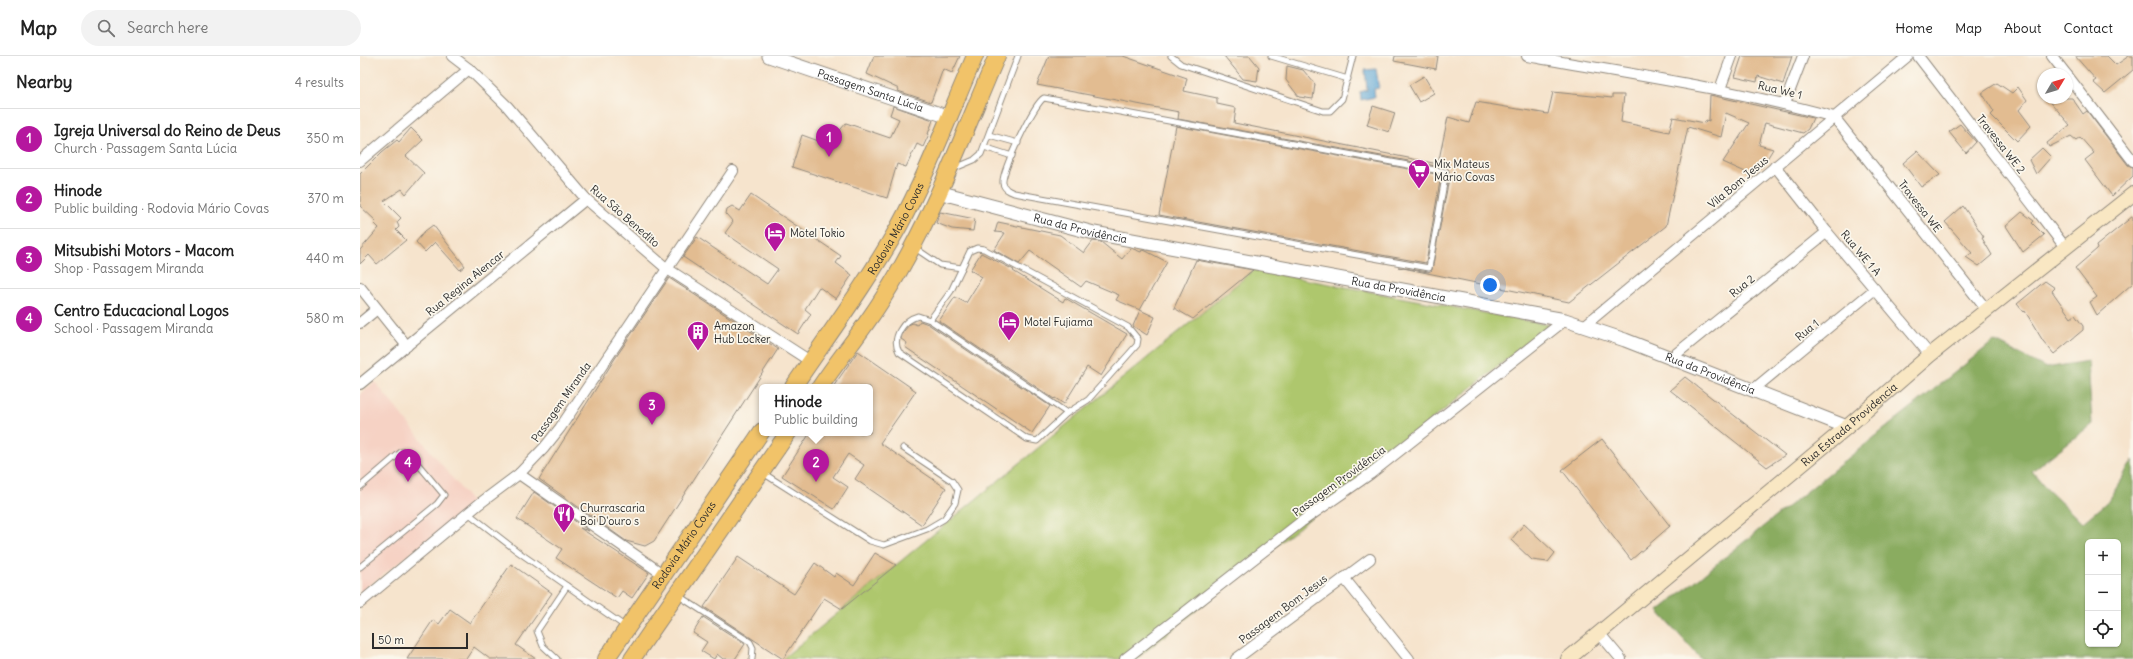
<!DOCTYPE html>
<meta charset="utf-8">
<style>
body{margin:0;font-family:Delius,sans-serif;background:#f2f2f2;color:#222}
.controls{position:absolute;right:12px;bottom:12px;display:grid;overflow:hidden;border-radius:6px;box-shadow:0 1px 3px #0004}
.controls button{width:36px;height:36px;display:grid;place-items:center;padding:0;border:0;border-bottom:1px solid #e0e0e0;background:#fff;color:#222;font:20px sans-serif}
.compass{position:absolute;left:1677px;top:12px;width:36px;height:36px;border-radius:50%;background:#fff;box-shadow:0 1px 3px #0004;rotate:52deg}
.scale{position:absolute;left:12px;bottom:10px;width:96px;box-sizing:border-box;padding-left:4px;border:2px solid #2b2b2b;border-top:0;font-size:11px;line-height:14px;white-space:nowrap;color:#2b2b2b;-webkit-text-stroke:3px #fbf7ec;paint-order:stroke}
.you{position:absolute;left:1130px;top:229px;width:14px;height:14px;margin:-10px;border:3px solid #fff;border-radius:50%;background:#1a73e8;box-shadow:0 0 0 6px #1a73e833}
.badge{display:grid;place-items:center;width:26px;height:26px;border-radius:50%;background:#b5179e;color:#fff;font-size:13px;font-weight:700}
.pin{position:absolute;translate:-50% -33px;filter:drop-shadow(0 1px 2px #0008)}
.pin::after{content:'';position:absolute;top:21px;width:14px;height:12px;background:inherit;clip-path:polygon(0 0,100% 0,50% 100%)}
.popup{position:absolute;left:399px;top:328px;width:114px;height:52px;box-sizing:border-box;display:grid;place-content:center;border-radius:6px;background:#fff;filter:drop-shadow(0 1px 3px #0005);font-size:13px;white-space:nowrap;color:#767676}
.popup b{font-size:15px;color:#222}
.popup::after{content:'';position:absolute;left:50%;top:100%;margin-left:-8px;border:8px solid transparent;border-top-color:#fff}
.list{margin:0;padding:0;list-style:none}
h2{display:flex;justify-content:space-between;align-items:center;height:52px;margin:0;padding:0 16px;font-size:17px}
h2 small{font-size:13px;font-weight:400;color:#767676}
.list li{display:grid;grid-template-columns:26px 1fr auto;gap:12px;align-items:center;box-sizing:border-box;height:60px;padding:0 16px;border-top:1px solid #e0e0e0}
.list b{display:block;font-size:15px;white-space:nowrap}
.list p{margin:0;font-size:13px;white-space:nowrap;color:#767676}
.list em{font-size:13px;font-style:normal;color:#767676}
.icon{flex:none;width:22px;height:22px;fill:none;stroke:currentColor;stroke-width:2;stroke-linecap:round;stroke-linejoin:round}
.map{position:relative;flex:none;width:1773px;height:603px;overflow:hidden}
header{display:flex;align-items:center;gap:24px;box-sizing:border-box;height:56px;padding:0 20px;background:#fff;border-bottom:1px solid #e0e0e0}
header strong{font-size:19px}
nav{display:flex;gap:22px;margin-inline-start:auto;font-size:14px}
.search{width:280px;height:36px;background:#f2f2f2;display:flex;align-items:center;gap:10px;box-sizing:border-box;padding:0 14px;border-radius:22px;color:#767676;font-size:15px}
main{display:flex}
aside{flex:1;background:#fff}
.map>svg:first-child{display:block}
</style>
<header>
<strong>Map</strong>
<div class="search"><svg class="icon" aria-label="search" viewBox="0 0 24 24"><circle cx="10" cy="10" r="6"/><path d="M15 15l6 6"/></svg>Search here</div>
<nav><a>Home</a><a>Map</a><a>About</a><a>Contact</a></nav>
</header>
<main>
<aside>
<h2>Nearby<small>4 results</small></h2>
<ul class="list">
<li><span class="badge">1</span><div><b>Igreja Universal do Reino de Deus</b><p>Church · Passagem Santa Lúcia</p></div><em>350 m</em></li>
<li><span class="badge">2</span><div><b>Hinode</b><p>Public building · Rodovia Mário Covas</p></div><em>370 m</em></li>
<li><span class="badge">3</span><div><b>Mitsubishi Motors - Macom</b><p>Shop · Passagem Miranda</p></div><em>440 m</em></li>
<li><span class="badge">4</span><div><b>Centro Educacional Logos</b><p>School · Passagem Miranda</p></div><em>580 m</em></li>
</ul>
</aside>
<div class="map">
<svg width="1773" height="603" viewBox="0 0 1773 603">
<rect width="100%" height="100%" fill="#fbf7ec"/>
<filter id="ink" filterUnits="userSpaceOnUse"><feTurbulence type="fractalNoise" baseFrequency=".025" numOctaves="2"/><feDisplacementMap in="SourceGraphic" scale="8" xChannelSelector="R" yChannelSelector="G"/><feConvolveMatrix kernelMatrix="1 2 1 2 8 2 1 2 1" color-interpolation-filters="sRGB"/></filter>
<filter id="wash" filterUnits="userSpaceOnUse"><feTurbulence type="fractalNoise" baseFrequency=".012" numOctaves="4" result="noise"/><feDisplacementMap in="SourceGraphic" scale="16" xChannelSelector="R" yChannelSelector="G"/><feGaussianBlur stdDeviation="0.9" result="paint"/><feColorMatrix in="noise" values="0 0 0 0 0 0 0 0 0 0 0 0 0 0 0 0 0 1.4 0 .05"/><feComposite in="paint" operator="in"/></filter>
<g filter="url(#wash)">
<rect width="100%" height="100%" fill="#f6e4cd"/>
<path fill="#f6d2c4" d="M15,326L114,449L0,536V338Z"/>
<path fill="#aec76d" stroke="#6c794c" d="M894,214L1189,269L776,603H422Z"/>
<path fill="#8aac60" stroke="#5a6c46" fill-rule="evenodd" d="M1634,285L1686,312L1728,305L1732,368L1672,415L1686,432L1722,467L1747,446L1773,404V603H1341L1298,555ZM1728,486H1758V588H1728Z"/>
<path fill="#5da5d4" stroke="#446880" d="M1016,13L1019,32L1014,33L1015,41L1001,44L1000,36L1007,34L1005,14Z"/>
<g id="blocks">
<g fill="#e2bc91">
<path d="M514,0H600L592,17L583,13L571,46L538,35L539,33L507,18Z"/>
<path d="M689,0H763L827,22L824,35L857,42V48L876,52L874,67L1078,108L1088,61L1109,67L1116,46L1188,58L1193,36L1252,42V39H1264L1261,66L1309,76L1313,61L1345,67L1346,64L1349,65L1350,39L1453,62L1448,73L1443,77L1405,67L1399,89L1413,93L1402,111L1399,110L1392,119L1363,106L1389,67L1366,57L1361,81L1328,71L1306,170L1209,246L1038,211L1068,216L1072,214L1090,117L1087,112L818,63L819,56L677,29Z"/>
<path d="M864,0H890L899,11L897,25L883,23Z"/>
<path d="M1035,0H1078L1076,13L1034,5Z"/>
<path d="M1382,0H1432L1423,28L1398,20L1397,26L1375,21Z"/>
<path d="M1715,0H1747L1756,9L1769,0H1773V14L1745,37L1733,26L1736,24Z"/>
<path d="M927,10L943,14L955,28L953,43L939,41L926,24Z"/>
<path d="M1064,20L1074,37L1059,46L1049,29Z"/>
<path d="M1637,27L1652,37L1658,31L1667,44L1659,54L1671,70L1657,85L1631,59L1634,56L1622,37Z"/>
<path d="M1687,42H1712L1723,58L1727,55L1768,109L1773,111V120L1752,140L1725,104L1734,97L1720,81L1716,84L1711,80L1689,91L1687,87L1710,69Z"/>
<path d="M533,50L573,64L568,78H569L563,91L557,88L546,111L537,108L527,142L432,111L442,79L475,91L477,78L486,67L530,82L539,63L530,59Z"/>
<path d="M1013,50L1035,57L1029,76L1007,69Z"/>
<path d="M1600,68L1616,86L1606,97L1589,76Z"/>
<path d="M816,70L1081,119L1066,207L799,159Z"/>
<path d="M51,72L63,84L46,100L64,117L46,138L42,133L24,145L41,162L37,166L39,171L36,174L46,184L17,208L9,199L0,208V194L19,172L14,167L16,165L0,150V118L22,96L37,84L39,86Z"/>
<path d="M1682,92L1691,101L1676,118L1669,104Z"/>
<path d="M1557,95L1580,119L1561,131L1543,107Z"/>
<path d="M391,139L481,200L476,207L492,219L476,243L459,231L445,253L451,258L438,278L323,201L337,181L407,228L418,213L365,177L373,166L366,158L367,153L372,150L380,155Z"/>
<path d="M1603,150L1624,181L1622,182L1632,199L1619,210L1606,201L1612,197L1585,166Z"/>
<path d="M580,156L615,163L613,175L592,173L576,167Z"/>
<path d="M1662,156L1674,165L1672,167L1684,179L1663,196L1646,170Z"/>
<path d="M1773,160V227L1737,259L1730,246L1737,241L1715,212L1737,193L1736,190Z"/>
<path d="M638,166L700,179L724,197L733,185L741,186L762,203L771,192L781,196L782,194L786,195L807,206L780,254L756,244L759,239L726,225L721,231L670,195L659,208L634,194L645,177L635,176Z"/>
<path d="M73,169L105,210L100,214L75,186L65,196L56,186L65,175Z"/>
<path d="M621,197L654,214L653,215L703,246L705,242L767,278L741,320L727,311L704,348L695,342L694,343L579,265L595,241L606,247L622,221L610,214Z"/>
<path d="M836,204L893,214L833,263L814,252Z"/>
<path d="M309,222L418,293L294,485L285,490L266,485L179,423L254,304Z"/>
<path d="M1685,225L1695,232L1692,235L1711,262L1715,259L1723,270V274L1694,298L1683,285L1665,255L1664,256L1657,248Z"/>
<path d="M780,254L795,261L787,279L773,270Z"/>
<path d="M560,265L568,268L690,350L672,377L545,291L547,287L541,283L543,276L550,268L553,267L557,269Z"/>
<path d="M498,295L556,335L520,387L586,432L562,469L495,423L504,409L488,398L473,421L488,431L474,453L422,420L450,377H510V331H473Z"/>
<path d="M1325,321L1425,399L1407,411L1310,334Z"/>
<path d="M1242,383L1310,470L1271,504L1202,414Z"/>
<path d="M174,436L229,475L220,472L289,517L272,542L262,535L257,542L196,502L202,493L157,463Z"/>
<path d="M1164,468L1195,497L1188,506L1172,504L1151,484Z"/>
<path d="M515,497L536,509L482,553L464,542L423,603L344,551L378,501L434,538L455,507L474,521L476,517L494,529Z"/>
<path d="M151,508L192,537L156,589L176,603H130L114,591L106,603H47L73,564L79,568L90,553L110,567Z"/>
<path d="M343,561L385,588L375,603H363L357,598L354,603L341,595L347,586L333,577Z"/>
</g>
</g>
</g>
<g filter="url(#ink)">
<use href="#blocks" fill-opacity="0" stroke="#90887c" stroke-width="1"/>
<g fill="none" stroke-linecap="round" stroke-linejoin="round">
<g stroke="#90887c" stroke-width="7">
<g id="service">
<path d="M811,0L821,8L963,55H970L982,43L993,0"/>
<path d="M911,0L988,23"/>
<path d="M684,42L1086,116L1069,212L654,137C649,135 644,133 643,127C641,117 674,47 684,42Z"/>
<path d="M629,79L658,87"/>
<path d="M624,91L652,100"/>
<path d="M595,112L614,104L621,98L658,0"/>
<path d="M555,192L580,209L602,212"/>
<path d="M617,192L624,193L768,271L778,283L777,289L728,344L707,357L677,385L667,383L539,296C531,282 543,264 558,260L570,264L591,235L610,195Z"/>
<path d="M570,264L707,357"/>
<path d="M403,417L510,485L524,489L567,473L584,463L595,447L598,434L592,425L543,392"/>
<path d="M0,431L41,396L47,395L84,439L77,448L0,511"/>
<path d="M108,457L157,495L266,571"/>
<path d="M319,540L390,586L393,592L392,603"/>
<path d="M197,603L183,590L177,575L207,530"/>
</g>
</g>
<g stroke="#90887c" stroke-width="12">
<g id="minor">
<path d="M92,0L109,13L147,50L226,143L306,212L450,305"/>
<path d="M1167,0C1270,18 1373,33 1474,61"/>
<path d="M1558,0L1705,191"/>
<path d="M1692,0L1706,18"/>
<path d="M1707,19L1773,105"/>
<path d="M1360,33L1372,0"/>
<path d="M1425,47L1443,0"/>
<path d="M1474,61L1626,253"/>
<path d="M0,105L109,13"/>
<path d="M1415,110L1467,176L1570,299"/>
<path d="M0,231L47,290"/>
<path d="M0,267L17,253"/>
<path d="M1224,270L1548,0"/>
<path d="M1311,302L1467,176"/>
<path d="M0,328L226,143"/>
<path d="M1394,333L1515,233"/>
<path d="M159,418L304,519"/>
<path d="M984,522L1049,603"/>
<path d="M0,547L119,448L159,418L184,392L200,372L373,115"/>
<path d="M1240,578L1261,603"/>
<path d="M765,603L941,466L1010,418L1205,264"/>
<path d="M876,603L1010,503"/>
</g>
</g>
<g stroke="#90887c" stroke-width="15">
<g id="tertiary">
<path id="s1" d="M409,0L589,61"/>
<path id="s2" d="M578,136L734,177L1205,264L1265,284L1487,371"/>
</g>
</g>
<g stroke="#90887c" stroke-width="16">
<g id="secondary">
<path id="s3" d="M1208,603L1487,371L1570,299L1773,138"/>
</g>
</g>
<g stroke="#90887c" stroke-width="18">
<g id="primary">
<path id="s4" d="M433,331C469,278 507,227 538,172C568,117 590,57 615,0"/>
<path d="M460,331C480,301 504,273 523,242C571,167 602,81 637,0"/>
<path id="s5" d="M246,603L402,375"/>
<path d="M272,603L428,377"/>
</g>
</g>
<use href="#service" stroke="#fff" stroke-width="5"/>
<use href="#minor" stroke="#fff" stroke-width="10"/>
<use href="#tertiary" stroke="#fff" stroke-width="13"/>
<use href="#secondary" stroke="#f9e7c3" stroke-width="14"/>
<use href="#primary" stroke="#f1c369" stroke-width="16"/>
</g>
</g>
<defs>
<g id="supermarket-pin" transform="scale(1.15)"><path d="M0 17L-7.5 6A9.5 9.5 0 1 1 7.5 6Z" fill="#b5179e" stroke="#fbf7ec"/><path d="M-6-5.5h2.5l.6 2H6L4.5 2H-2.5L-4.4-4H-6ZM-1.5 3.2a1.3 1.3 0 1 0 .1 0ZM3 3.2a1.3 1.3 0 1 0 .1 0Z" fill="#fff"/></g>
<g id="hotel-pin" transform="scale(1.15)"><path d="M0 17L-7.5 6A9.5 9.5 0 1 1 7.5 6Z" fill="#b5179e" stroke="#fbf7ec"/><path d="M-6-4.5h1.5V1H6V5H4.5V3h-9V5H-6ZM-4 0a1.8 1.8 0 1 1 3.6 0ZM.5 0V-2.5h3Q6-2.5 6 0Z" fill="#fff"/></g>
<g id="building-pin" transform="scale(1.15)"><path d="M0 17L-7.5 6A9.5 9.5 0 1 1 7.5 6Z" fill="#b5179e" stroke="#fbf7ec"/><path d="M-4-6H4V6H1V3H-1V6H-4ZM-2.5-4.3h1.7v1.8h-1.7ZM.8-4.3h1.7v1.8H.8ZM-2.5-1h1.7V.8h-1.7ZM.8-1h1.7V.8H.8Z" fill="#fff"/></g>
<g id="restaurant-pin" transform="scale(1.15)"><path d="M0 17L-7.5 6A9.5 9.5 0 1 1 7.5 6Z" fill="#b5179e" stroke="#fbf7ec"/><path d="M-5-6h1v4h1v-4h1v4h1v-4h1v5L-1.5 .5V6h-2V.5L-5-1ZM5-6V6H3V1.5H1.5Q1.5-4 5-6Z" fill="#fff"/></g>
</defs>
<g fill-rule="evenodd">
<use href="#supermarket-pin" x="1059" y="114"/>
<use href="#hotel-pin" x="415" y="177"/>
<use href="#hotel-pin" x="649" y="266"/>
<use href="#building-pin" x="338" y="276"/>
<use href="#restaurant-pin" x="204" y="458"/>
</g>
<g text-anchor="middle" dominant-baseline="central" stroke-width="3.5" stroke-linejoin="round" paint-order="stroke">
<g font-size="11" fill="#2b2b2b" stroke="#fbf7ec">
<text stroke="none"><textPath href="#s1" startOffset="107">Passagem Santa Lúcia</textPath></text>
<text transform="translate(1420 34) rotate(13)">Rua We 1</text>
<text transform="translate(1641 88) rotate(52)">Travessa WE 2</text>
<text transform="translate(1378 126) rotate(-40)">Vila Bom Jesus</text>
<text transform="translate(1560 150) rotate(52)">Travessa WE</text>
<text transform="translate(265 160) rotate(41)">Rua São Benedito</text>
<text stroke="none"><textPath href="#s4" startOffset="189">Rodovia Mário Covas</textPath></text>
<text stroke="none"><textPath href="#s2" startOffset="147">Rua da Providência</textPath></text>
<text transform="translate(1501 197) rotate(50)">Rua WE 1 A</text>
<text transform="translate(105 227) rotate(-39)">Rua Regina Alencar</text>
<text transform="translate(1382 230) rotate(-39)">Rua 2</text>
<text stroke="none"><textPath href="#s2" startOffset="471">Rua da Providência</textPath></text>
<text transform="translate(1447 274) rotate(-39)">Rua 1</text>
<text stroke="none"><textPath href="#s2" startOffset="795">Rua da Providência</textPath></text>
<text transform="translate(201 346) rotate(-55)">Passagem Miranda</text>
<text stroke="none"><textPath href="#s3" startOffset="366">Rua Estrada Providencia</textPath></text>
<text transform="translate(979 425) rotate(-36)">Passagem Providência</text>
<text stroke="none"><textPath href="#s5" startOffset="138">Rodovia Mário Covas</textPath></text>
<text transform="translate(923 553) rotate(-37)">Passagem Bom Jesus</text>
</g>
<g font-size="11" fill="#2b2b2b" stroke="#fbf7ec" text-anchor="start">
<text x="1074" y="108">Mix Mateus<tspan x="1074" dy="13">Mário Covas</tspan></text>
<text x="430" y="177">Motel Tokio</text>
<text x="664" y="266">Motel Fujiama</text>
<text x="354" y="270">Amazon<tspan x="354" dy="13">Hub Locker</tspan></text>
<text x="220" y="452">Churrascaria<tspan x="220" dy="13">Boi D'ouro s</tspan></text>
</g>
</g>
</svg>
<div class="controls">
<button>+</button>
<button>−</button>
<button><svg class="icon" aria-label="locate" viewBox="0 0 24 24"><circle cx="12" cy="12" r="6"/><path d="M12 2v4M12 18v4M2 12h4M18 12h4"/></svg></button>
</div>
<svg class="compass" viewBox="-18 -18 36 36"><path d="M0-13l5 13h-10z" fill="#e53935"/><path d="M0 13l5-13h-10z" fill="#767676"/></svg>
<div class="scale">50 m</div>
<div class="you"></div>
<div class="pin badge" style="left:469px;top:101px">1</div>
<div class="pin badge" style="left:456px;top:426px">2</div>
<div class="popup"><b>Hinode</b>Public building</div>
<div class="pin badge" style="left:292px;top:369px">3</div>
<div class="pin badge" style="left:48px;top:426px">4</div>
</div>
</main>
